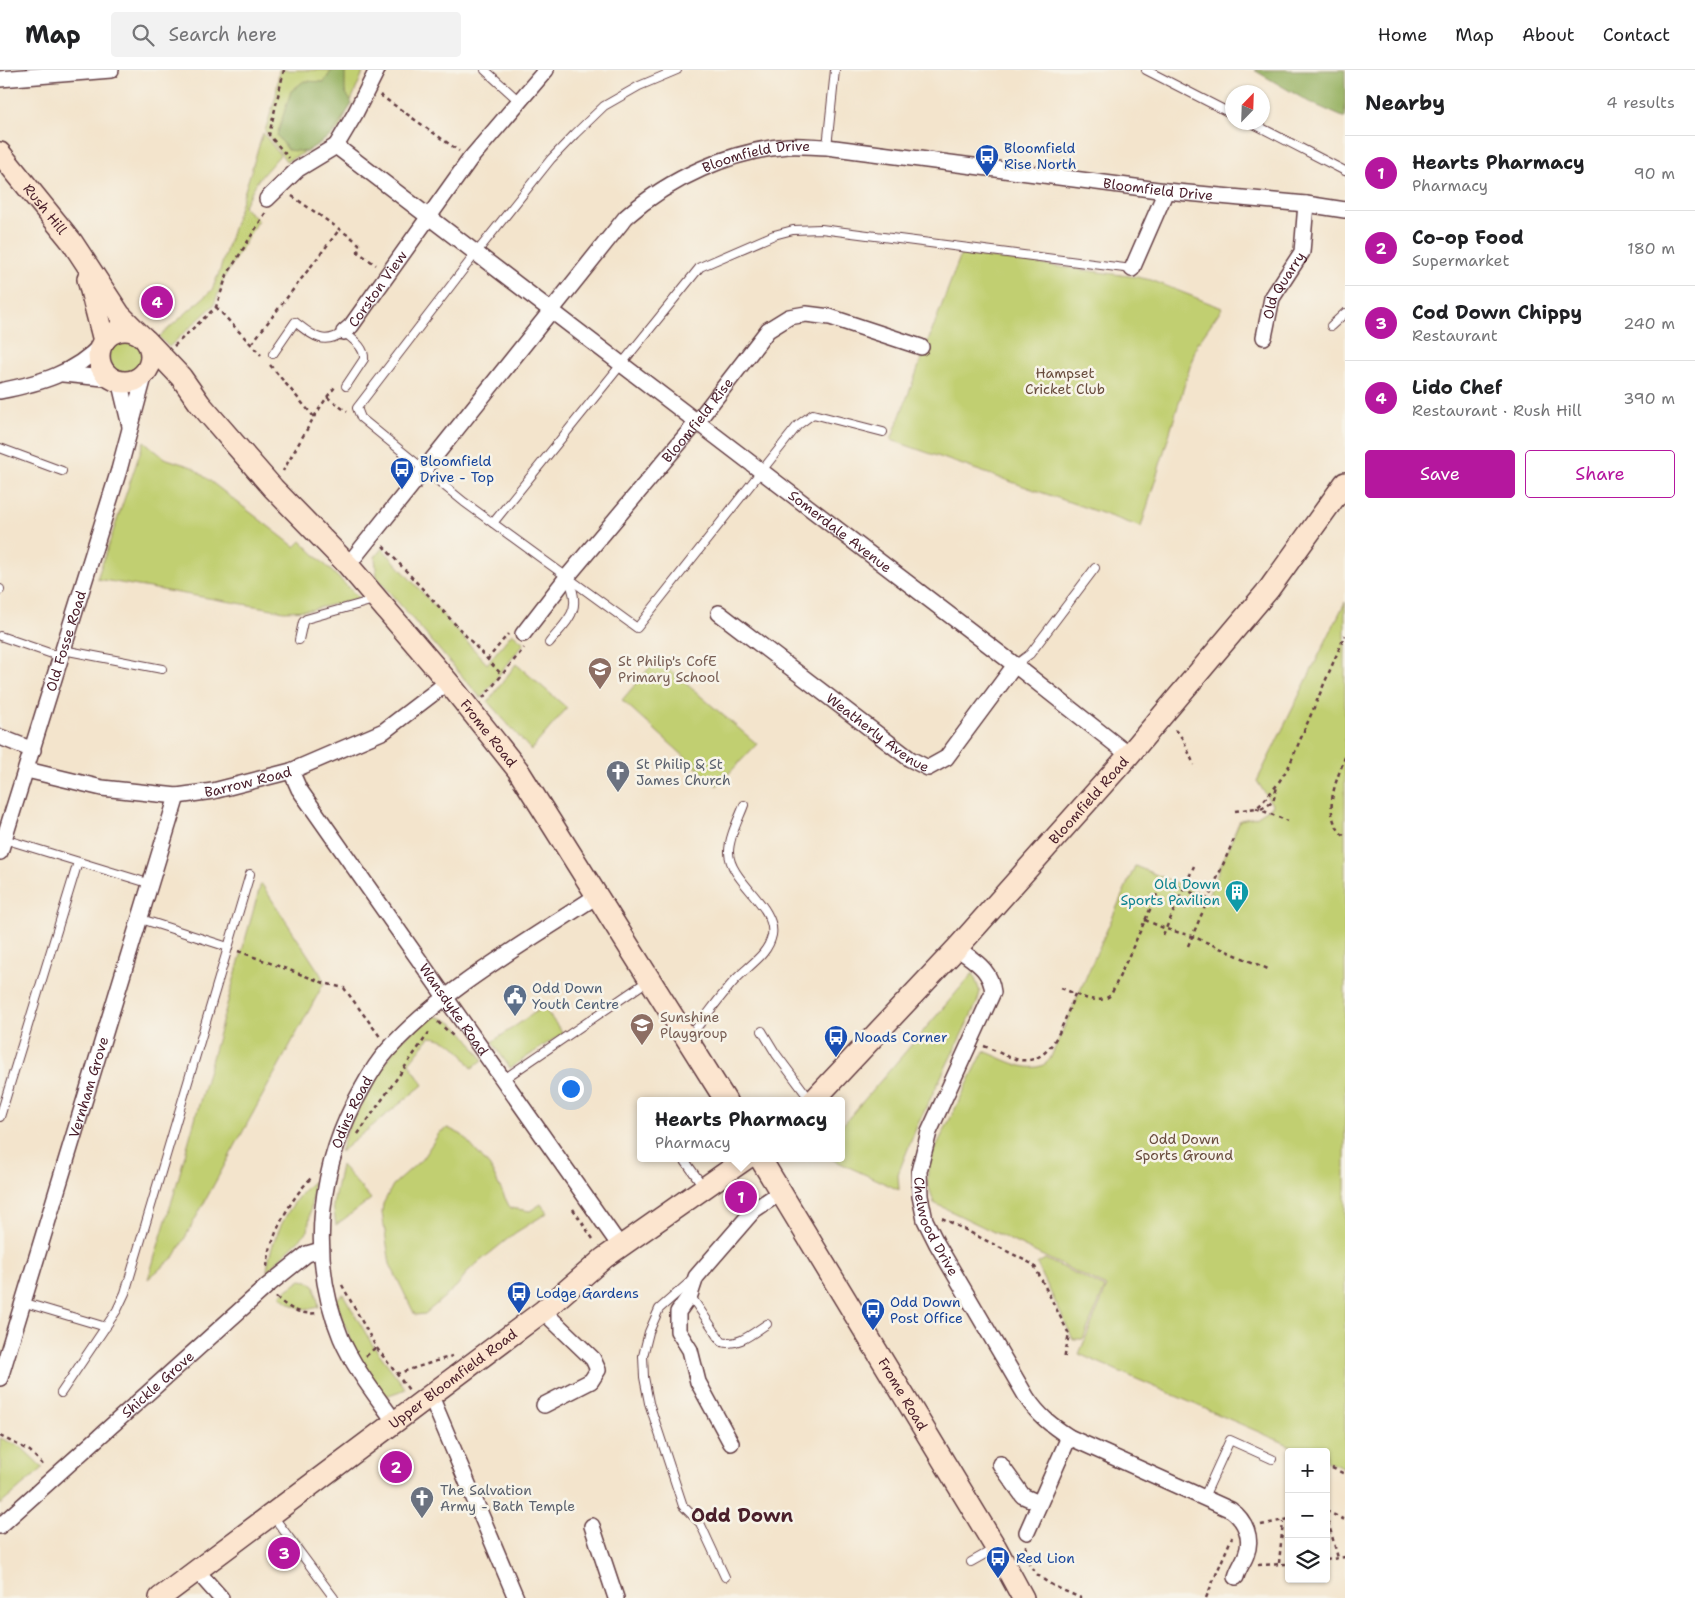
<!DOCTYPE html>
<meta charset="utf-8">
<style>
body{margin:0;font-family:"Shantell Sans",sans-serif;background:#f2f2f2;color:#202124}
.controls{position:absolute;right:15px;bottom:15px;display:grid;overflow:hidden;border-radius:5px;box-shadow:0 1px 4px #0004}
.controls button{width:45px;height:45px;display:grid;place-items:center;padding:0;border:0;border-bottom:1px solid #e0e0e0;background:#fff;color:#202124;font:25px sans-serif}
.compass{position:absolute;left:1225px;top:15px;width:45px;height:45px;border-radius:50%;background:#fff;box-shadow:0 1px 4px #0004;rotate:23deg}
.you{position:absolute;left:570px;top:1018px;width:18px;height:18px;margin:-12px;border:4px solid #fff;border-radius:50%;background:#1a73e8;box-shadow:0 0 0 8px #1a73e833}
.badge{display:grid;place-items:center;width:32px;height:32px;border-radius:50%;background:#b5179e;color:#fff;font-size:16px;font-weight:700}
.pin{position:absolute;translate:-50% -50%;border:2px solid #fff;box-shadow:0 1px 5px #0006}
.popup{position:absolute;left:637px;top:1027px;width:208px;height:65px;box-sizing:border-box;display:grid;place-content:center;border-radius:5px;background:#fff;filter:drop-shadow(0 1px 4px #0005);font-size:16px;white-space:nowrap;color:#757577}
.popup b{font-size:19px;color:#202124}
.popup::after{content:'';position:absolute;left:50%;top:100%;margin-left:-10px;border:10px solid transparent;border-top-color:#fff}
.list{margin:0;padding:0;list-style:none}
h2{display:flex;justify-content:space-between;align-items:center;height:65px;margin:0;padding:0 20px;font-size:21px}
h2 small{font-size:16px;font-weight:400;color:#757577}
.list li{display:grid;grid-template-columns:32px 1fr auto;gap:15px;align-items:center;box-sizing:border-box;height:75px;padding:0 20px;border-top:1px solid #e0e0e0}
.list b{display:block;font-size:19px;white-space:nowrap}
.list p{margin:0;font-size:16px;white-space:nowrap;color:#757577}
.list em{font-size:16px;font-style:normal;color:#757577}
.actions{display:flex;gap:10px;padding:15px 20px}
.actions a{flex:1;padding:11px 0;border:1px solid #b5179e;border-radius:5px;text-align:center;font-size:18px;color:#b5179e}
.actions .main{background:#b5179e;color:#fff}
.icon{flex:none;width:28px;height:28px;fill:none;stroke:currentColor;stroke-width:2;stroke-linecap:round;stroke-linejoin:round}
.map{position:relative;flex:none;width:1345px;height:1528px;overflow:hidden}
header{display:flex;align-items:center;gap:30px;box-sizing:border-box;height:70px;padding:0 25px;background:#fff;border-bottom:1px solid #e0e0e0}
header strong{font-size:24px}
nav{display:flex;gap:28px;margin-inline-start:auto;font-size:18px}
.search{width:350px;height:45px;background:#f2f2f2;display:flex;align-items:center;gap:12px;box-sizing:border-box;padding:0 18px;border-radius:5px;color:#757577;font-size:19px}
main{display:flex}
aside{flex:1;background:#fff}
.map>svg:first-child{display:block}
</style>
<header>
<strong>Map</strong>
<div class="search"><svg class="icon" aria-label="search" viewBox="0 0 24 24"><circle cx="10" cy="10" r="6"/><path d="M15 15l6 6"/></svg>Search here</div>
<nav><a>Home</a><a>Map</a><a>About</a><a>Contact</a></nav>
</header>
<main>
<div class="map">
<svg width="1345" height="1528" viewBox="0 0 1345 1528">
<rect width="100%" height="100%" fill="#f7f3e8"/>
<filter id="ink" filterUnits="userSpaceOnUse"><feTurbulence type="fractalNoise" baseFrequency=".02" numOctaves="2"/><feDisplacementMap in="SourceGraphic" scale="10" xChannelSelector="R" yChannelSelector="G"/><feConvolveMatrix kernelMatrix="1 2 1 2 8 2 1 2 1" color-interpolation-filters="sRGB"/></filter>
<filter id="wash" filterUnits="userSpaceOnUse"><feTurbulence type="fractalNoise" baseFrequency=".0096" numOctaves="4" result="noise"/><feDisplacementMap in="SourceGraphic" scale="20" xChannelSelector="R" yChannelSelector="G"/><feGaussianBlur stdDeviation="1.12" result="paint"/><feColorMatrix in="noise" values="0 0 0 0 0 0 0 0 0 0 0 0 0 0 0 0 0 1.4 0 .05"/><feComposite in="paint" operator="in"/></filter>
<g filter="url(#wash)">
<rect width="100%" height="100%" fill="#f3e4cc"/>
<g fill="#c1cf71" stroke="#86774e">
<path d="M279,0H364L339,60L302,84L286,91L265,61L276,26Z"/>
<path d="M263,63L280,85L258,110L243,137L258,150L224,208L214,235L169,277L159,267L212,220L220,200Z"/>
<path d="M961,184L1137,207L1151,210L1222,238L1197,274L1141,457L891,370Z"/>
<circle cx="126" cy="287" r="17"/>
<path d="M144,371L164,388L192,397L295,477L301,471L359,528L310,540L284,541L97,509Z"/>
<path d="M382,478L487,594L512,563L524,573L481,628L377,508L375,487Z"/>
<path d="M1345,532V1399L1326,1391V1382H1305L1079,1284L1107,1217L934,1133L927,1111L929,1091L984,981C1003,988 1035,1009 1050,989L1135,796L1208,826L1240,750L1256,747L1273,736L1257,711Z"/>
<path d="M657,589L757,674L717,716L622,630Z"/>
<path d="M516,594L567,638L531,680L488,632Z"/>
<path d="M261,813L321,905L324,913L175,1186L148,1209L174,1124Z"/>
<path d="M973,903L980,922L977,933L917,1056L898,1104L899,1120L829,1088H841V1057Z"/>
<path d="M543,937L563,963L510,998L492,972Z"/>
<path d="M433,946C461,951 467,968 483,990L472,998C460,981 453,969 430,967L409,993L423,1015L340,1082L349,1056L398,973Z"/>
<path d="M448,1058L462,1065L490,1097L510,1138L530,1141L541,1134L547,1143L515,1163L469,1200L457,1216L425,1244L415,1245L390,1194L382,1143L383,1134L393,1115L422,1089L440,1062Z"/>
<path d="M341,1095L371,1129L336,1155L333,1135Z"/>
<path d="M314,1111L308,1161L267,1201C269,1173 292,1127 314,1111Z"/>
<path d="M1045,1189L1105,1218L1083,1269H1073L1037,1194Z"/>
<path d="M301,1210L308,1211L315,1217L319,1237C303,1242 291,1236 280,1225Z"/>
<path d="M343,1224L372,1274L406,1319L383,1327L355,1280L335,1230Z"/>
<path d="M0,1368L21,1377L43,1398L0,1435Z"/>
</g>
<g fill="#98b263" stroke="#716847">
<path d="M332,0H348L345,3V21L352,34L332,65L306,82L288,80L277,65L291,21L304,11L324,12Z"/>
<path d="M1254,0H1345V48L1309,32Z"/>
</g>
</g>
<g filter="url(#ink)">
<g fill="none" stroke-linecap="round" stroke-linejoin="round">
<g stroke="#633d43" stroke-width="10">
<g id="lane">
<path d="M485,0L519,31"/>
<path d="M677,0L639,16L604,36L575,64L551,89L476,183L357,338L361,348L464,432L637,558L798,355L813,344L883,362"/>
<path d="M1146,0L1232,44"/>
<path d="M1250,52L1345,101"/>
<path d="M827,77L835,0"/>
<path d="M1331,256L1345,243"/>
<path d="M273,284L295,252C313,266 323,276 344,262C352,269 365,277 364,289L346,316"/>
<path d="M0,378L62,401"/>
<path d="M493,453L700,197L774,165L793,160L821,159L1132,199"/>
<path d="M0,520V519"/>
<path d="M0,566L61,587"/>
<path d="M299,570L303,552L306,549L374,530"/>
<path d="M549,573C569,548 583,541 568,508"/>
<path d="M63,580L162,599"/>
<path d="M1015,595L1030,584L1095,498"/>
<path d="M4,769L148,813"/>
<path d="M138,848L228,877"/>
<path d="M762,961L776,984L811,1031"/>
<path d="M688,968C705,949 719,927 736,909C749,895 768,885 772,865C777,836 729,811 729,782C729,766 739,749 744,735"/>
<path d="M504,1009L649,910"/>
<path d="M0,1047L78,792"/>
<path d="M683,1088L703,1116"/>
<path d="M692,1210L659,1239L649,1262L643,1286L644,1307L649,1333L683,1436L700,1453L725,1507"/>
<path d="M690,1225L722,1272C738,1277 754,1262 767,1254"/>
<path d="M22,1232L106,1257"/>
<path d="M61,1323L117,1240L125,1223L250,804"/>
<path d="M1204,1427L1230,1370L1272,1389"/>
<path d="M273,1446L334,1528"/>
<path d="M971,1492L994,1479"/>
</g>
</g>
<g stroke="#633d43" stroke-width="18">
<g id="street">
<path d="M0,9L111,0"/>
<path d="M336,76L355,44L377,0"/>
<path id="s1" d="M267,129L298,99L336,76L1015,595L1129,685"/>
<path d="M1132,199L1166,121"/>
<path id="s2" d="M344,262L351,256L470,89L546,0"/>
<path id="s3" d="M1264,267L1272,228L1302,182L1306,134"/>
<path d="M63,304L114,309"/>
<path d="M119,310L130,356"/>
<path d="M0,321C40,313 74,304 102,274"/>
<path id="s4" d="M348,495L626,147C670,108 730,81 788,76C801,75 814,77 827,77L1166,121L1306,134L1345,140"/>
<path id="s5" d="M719,543L910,689L928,698L946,688L1015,595"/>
<path id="s6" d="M523,564L567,507L697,352L768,260L789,247L806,244L830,247L921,277"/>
<path d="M0,667L33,680"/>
<path id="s7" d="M27,700L102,718L177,726L213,721L291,701L384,661L448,612"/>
<path id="s8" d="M291,701L299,719L620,1176"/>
<path id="s9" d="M0,782L119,400L145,303"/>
<path id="s10" d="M957,878C975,892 990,898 993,922L929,1062L919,1101L920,1126L925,1150L937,1174L1027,1328C1039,1346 1051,1355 1069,1367L1231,1440C1245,1450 1253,1468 1246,1485C1243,1493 1238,1499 1236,1507"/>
<path d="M543,1241L593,1289L598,1300L591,1311L544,1335"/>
<path id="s11" d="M0,1308L177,726"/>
<path d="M430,1324L516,1528"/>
<path id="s12" d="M394,1351C375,1324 354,1298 341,1268C307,1186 319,1093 363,1017C370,1004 378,991 388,980C442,919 529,871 598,825"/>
<path d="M731,1373L698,1312L690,1280L678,1261V1242L690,1225L696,1207L754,1140L781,1122"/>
<path d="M1000,1394L1023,1426L1039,1433"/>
<path id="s13" d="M0,1456L267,1216L307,1184L321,1180"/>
<path d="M592,1456L616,1528"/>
<path d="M1027,1462L1069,1367"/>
<path d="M197,1501L221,1528"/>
</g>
</g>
<g stroke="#633d43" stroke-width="24">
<g id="secondary">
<path id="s14" d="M0,83L72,172L120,245L138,263"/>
<path d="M88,209L104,271"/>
<circle cx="125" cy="286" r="26"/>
<path id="s15" d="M146,270L181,307L200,334L273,418L348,495L448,612L518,700L726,1031"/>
<path id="s16" d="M813,1031L957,878L1129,685L1269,519L1345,413"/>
<path id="s17" d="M760,1088L996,1478L1023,1528"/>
<path id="s18" d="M160,1528L543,1241L604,1188L747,1088"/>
</g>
</g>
<g stroke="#633d43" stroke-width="2.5" stroke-dasharray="4 4" stroke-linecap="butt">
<path d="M284,0L269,65L289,88"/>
<path d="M380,25L459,81"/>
<path d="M292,126L352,168L359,174L358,182L376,195"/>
<path d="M216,237L261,285"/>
<path d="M252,273L339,160"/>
<path d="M174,276L216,237L227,205L266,142"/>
<path d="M270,295L314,347L283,401"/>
<path d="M327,327L335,317"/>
<path d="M314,347L327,327L347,342"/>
<path d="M383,476L502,605"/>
<path d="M487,590L508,564"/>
<path d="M483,628L524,578"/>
<path d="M1175,660L1183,669L1194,695"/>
<path d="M1345,687C1336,712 1320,745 1345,767"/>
<path d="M1256,738L1288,751"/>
<path d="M1261,739L1273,732L1277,717"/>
<path d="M1235,741L1256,738L1260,735L1277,715L1289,696L1345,565"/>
<path d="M1145,850L1166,859L1192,866L1268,899"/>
<path d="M1163,865L1194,796"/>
<path d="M1188,876L1234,769"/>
<path d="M238,881L324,913L344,918L381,968"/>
<path d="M1061,918C1077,924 1096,937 1111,925L1163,811L1208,829"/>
<path d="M438,952L454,967"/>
<path d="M984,976C995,980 1008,988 1020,990C1054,995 1065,947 1075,924"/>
<path d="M358,1064L430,961"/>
<path d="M573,1139L595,1172"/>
<path d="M942,1148L1034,1195L1069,1264L1064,1290"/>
<path d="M267,1197C270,1166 290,1129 312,1107"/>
<path d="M342,1215L376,1277L409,1320"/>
<path d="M276,1227C289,1239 300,1245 318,1243"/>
<path d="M366,1286L376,1277"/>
<path d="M396,1304L452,1286"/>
<path d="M0,1366L30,1381L45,1397"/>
<path d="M1332,1398L1345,1404"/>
<path d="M1326,1441L1345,1450"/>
<path d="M1326,1444L1338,1488"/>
<path d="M1261,1455L1289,1449"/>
<path d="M1026,1475C1025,1508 1056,1517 1081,1528"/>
<path d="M1326,1490L1345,1487"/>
<path d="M1279,1493L1283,1452"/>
<path d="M1258,1495L1289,1494"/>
<path d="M1206,1528L1232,1467"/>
</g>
<use href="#lane" stroke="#fff" stroke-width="8"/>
<use href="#street" stroke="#fff" stroke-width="15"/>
<use href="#secondary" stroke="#fce5cf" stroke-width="21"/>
</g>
</g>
<defs>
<g id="bus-pin" transform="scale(1.25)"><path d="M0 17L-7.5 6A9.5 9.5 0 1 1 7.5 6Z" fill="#1a4fb4" stroke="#f7f3e8"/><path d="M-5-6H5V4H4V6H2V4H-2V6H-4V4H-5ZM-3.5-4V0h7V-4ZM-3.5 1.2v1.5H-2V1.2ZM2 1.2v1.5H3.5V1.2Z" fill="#fff"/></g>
<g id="school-pin" transform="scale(1.25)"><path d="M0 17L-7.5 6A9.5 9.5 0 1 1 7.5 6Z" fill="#8d6e63" stroke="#f7f3e8"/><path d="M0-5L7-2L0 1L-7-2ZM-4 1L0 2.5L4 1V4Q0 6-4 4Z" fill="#fff"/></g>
<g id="church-pin" transform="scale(1.25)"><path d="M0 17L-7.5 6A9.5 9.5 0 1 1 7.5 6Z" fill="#6b7280" stroke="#f7f3e8"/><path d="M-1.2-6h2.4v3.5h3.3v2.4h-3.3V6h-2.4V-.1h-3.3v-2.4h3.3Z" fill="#fff"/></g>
<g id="building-pin" transform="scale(1.25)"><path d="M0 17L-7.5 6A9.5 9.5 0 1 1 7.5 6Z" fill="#0f9aa8" stroke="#f7f3e8"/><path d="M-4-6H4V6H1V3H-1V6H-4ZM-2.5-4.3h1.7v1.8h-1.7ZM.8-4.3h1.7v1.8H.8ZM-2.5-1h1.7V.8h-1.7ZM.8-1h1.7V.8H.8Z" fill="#fff"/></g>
<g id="civic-pin" transform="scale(1.25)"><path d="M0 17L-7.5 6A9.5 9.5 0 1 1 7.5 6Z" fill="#5c6f8a" stroke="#f7f3e8"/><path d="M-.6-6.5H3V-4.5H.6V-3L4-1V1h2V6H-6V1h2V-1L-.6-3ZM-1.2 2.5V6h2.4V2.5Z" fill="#fff"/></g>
</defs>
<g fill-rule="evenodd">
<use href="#bus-pin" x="987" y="86"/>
<use href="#bus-pin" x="402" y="399"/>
<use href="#school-pin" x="600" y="599"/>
<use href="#church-pin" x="618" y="702"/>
<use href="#building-pin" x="1237" y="822"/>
<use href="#civic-pin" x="515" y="926"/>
<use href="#school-pin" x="642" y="955"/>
<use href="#bus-pin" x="836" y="967"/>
<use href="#bus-pin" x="519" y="1223"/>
<use href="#bus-pin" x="873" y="1240"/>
<use href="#church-pin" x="422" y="1428"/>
<use href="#bus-pin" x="998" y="1488"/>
</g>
<g text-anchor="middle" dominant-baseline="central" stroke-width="5" stroke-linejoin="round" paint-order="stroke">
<g font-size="14" fill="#164399" stroke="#f7f3e8" text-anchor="start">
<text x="1004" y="78">Bloomfield<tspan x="1004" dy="16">Rise North</tspan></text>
<text x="420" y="391">Bloomfield<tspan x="420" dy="16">Drive - Top</tspan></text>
<text x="854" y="967">Noads Corner</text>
<text x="536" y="1223">Lodge Gardens</text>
<text x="890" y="1232">Odd Down<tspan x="890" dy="16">Post Office</tspan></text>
<text x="1016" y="1488">Red Lion</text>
</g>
<g font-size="14" fill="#4a1f2b" stroke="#f7f3e8">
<text stroke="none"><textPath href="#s4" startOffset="592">Bloomfield Drive</textPath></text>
<text stroke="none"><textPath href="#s4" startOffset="998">Bloomfield Drive</textPath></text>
<text stroke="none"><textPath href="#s14" startOffset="72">Rush Hill</textPath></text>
<text stroke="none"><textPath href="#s3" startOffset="56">Old Quarry</textPath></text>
<text stroke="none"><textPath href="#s2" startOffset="55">Corston View</textPath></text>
<text stroke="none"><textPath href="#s6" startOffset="276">Bloomfield Rise</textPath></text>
<text stroke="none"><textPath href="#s1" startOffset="722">Somerdale Avenue</textPath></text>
<text stroke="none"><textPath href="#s9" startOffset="221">Old Fosse Road</textPath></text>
<text stroke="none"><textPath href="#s5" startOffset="199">Weatherly Avenue</textPath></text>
<text stroke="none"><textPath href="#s15" startOffset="522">Frome Road</textPath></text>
<text stroke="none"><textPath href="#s7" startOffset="225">Barrow Road</textPath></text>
<text stroke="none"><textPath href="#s16" startOffset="408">Bloomfield Road</textPath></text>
<text stroke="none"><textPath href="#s8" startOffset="289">Wansdyke Road</textPath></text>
<text stroke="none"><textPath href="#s11" startOffset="304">Vernham Grove</textPath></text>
<text stroke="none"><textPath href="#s12" startOffset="332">Odins Road</textPath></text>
<text stroke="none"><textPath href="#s10" startOffset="312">Chelwood Drive</textPath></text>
<text stroke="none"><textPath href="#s18" startOffset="366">Upper Bloomfield Road</textPath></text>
<text stroke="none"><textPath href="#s13" startOffset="212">Shickle Grove</textPath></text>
<text stroke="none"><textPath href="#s17" startOffset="276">Frome Road</textPath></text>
</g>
<g font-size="14" fill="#684b3c" stroke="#f7f3e8">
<text x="1065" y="303">Hampset<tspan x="1065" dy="16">Cricket Club</tspan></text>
<text x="1184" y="1069">Odd Down<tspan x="1184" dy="16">Sports Ground</tspan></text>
</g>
<g font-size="14" fill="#785e54" stroke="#f7f3e8" text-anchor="start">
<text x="618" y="591">St Philip's CofE<tspan x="618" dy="16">Primary School</tspan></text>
<text x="660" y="947">Sunshine<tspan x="660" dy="16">Playgroup</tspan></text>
</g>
<g font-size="14" fill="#5b616d" stroke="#f7f3e8" text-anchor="start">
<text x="636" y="694">St Philip &amp; St<tspan x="636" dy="16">James Church</tspan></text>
<text x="440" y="1420">The Salvation<tspan x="440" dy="16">Army - Bath Temple</tspan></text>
</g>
<g font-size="14" fill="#0d838f" stroke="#f7f3e8" text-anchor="end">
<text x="1220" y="814">Old Down<tspan x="1220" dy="16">Sports Pavilion</tspan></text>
</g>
<g font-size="14" fill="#4e5e75" stroke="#f7f3e8" text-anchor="start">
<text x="532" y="918">Odd Down<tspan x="532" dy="16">Youth Centre</tspan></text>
</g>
<g font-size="19" font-weight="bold" fill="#4a1f2b" stroke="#f7f3e8">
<text x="742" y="1445">Odd Down</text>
</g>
</g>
</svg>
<div class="controls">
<button>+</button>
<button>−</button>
<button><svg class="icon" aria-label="layers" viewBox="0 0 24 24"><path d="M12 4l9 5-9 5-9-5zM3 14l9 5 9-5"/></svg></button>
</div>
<svg class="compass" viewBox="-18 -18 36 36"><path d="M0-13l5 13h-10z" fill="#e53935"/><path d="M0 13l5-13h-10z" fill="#757577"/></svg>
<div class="you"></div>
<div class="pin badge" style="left:741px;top:1127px">1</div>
<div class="popup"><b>Hearts Pharmacy</b>Pharmacy</div>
<div class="pin badge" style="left:396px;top:1397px">2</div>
<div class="pin badge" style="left:284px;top:1483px">3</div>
<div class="pin badge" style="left:157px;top:232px">4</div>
</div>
<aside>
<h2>Nearby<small>4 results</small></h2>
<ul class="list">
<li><span class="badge">1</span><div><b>Hearts Pharmacy</b><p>Pharmacy</p></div><em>90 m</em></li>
<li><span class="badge">2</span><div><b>Co-op Food</b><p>Supermarket</p></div><em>180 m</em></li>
<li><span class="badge">3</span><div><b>Cod Down Chippy</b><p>Restaurant</p></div><em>240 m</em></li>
<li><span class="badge">4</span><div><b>Lido Chef</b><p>Restaurant · Rush Hill</p></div><em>390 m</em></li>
</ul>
<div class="actions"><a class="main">Save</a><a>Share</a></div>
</aside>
</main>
